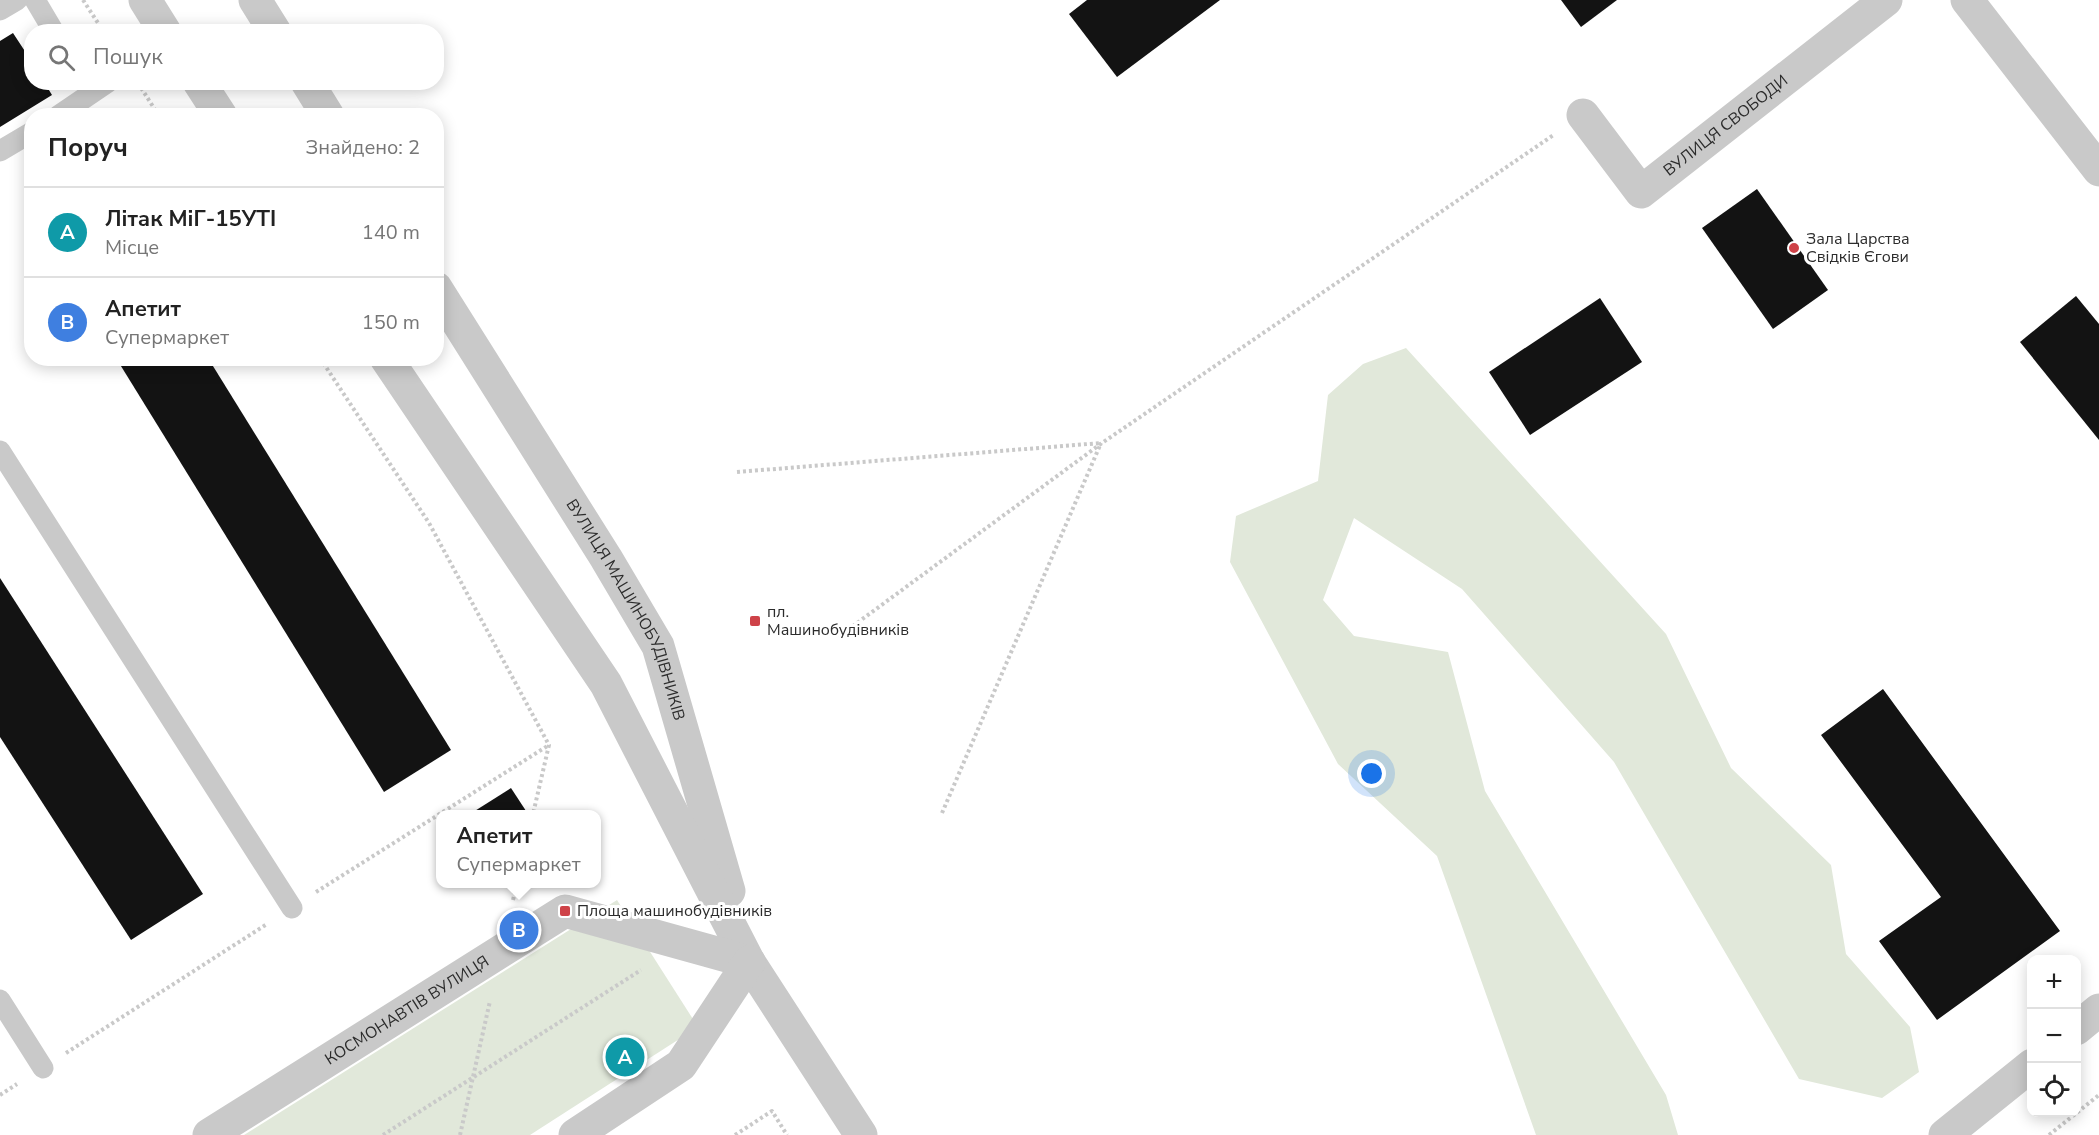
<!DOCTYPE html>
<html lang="uk">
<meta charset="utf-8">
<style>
body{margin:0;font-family:"Nunito Sans",sans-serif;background:#f6f6f6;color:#222}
.controls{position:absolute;right:18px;bottom:18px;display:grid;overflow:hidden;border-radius:12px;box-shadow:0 3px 15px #0003}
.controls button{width:54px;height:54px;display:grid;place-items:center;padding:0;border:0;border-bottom:2px solid #e0e0e0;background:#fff;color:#222;font:30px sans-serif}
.you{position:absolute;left:1372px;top:774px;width:21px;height:21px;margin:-15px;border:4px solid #fff;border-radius:50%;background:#1a73e8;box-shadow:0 0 0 9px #1a73e833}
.badge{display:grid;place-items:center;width:39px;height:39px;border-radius:50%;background:#111827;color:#fff;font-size:20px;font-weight:700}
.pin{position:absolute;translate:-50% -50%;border:3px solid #fff;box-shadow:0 2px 6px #0006}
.popup{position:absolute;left:436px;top:810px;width:165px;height:78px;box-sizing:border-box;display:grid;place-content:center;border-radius:12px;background:#fff;filter:drop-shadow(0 2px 4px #0005);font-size:20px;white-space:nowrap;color:#767676}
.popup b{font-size:22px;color:#222}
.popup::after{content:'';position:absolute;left:50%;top:100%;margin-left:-12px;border:12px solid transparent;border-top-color:#fff}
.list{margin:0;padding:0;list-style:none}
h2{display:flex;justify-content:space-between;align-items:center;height:78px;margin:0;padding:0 24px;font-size:26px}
h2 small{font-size:20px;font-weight:400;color:#767676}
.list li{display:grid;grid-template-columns:39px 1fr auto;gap:18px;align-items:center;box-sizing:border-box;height:90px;padding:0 24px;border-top:2px solid #e0e0e0}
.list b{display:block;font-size:22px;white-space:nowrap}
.list p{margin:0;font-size:20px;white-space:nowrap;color:#767676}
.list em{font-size:20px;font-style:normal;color:#767676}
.icon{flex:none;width:33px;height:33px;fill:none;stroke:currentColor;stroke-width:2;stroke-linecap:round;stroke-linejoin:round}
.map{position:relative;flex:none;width:2099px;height:1135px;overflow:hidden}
.search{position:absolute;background:#fff;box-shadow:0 3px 15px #0003;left:24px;top:24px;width:420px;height:66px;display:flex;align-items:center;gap:15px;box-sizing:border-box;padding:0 21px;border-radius:24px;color:#767676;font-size:22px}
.panel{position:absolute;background:#fff;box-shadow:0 3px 15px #0003;left:24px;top:108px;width:420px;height:258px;border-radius:24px}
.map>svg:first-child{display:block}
</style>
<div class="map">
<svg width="2099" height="1135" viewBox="0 0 2099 1135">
<rect width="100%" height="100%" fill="#fff"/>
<g fill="#e1e8da">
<path d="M1406,348L1666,634L1731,768L1831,865L1846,954L1910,1027L1919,1072L1882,1098L1799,1079L1614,762L1462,589L1354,518L1323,600L1354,636L1448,652L1485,791L1666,1095L1678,1135H1536L1437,856L1338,764L1230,562L1236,516L1318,481L1328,395L1363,364Z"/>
<path d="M617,900L698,1027L530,1135H244Z"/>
</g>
<g fill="#131313">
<path d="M1087,0H1220L1117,77L1069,14Z"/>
<path d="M1561,0H1617L1581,27Z"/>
<path d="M13,33L32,62V82H44L52,95L0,127V41Z"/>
<path d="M1757,189L1828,290L1773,329L1702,228Z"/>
<path d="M2076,296L2099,324V440L2020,342Z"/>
<path d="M1600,298L1642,362L1530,435L1489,372Z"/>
<path d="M116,358H208L451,750L384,792Z"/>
<path d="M0,578L203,894L131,940L0,737Z"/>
<path d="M1883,689L2060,931L1937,1020L1879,941L1941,897L1821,735Z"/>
<path d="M511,788L528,814H470Z"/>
</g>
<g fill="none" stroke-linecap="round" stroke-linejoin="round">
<g stroke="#c9c9c9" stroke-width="4" stroke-dasharray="3 3" stroke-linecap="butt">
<path d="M83,0L104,32"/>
<path d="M138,83L159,116"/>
<path d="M320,358L429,523L549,745L533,814"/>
<path d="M737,472L1101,443"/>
<path d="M838,637L1102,443L1555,134"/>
<path d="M942,813L1101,443"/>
<path d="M316,892L549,745"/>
<path d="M513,900L517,884"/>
<path d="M66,1053L267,924"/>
<path d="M0,1095L17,1084"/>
<path d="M383,1135L641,970"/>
<path d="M460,1135L490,1001"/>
<path d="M735,1135L772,1111L787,1135"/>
<path d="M2049,1135L2099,1095"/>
</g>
<g stroke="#c9c9c9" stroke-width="21">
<path d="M35,0L54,32"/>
<path d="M0,10L17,0"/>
<path d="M58,116L108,82"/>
<path d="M0,151L32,132"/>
<path d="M0,451L292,908"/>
<path d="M0,1000L43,1068"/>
</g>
<g stroke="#c9c9c9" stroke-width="33">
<path d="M1967,0L2099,170"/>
<path id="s1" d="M1583,115L1641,192L1886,0"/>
</g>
<g stroke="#c9c9c9" stroke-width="33">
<path d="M145,0L165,32"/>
<path d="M255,0L275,32"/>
<path d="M199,82L221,116"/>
<path d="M307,82L328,116"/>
<path id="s2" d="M436,288L606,558L658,646L729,891"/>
<path d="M386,358L606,684L749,962L861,1135"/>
<path d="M2076,1029L2099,1010"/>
<path id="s3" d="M209,1135L565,911L749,962"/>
<path d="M575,1135L681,1065L749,962"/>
<path d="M1945,1135L2032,1065"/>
</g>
</g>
<g fill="#ce4248" stroke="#fff" stroke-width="2">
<circle cx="1794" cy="248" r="6"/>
<rect x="749" y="615" width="12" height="12" rx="3"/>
<rect x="559" y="905" width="12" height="12" rx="3"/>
</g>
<g text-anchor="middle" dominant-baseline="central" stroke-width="6" stroke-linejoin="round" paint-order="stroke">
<g font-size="16" fill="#2c2c2c" stroke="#fff">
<text stroke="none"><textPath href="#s1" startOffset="204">ВУЛИЦЯ СВОБОДИ</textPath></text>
<text stroke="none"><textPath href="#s2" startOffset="375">ВУЛИЦЯ МАШИНОБУДІВНИКІВ</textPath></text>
<text stroke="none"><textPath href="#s3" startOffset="234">КОСМОНАВТІВ ВУЛИЦЯ</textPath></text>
</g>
<g font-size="16" fill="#2c2c2c" stroke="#fff" text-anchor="start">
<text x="1806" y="239">Зала Царства<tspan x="1806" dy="18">Свідків Єгови</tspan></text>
<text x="767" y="612">пл.<tspan x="767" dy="18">Машинобудівників</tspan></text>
<text x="577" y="911">Площа машинобудівників</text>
</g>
</g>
</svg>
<div class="controls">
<button>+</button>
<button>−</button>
<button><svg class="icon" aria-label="locate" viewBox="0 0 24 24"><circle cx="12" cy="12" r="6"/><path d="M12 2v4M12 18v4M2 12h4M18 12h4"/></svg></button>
</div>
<div class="you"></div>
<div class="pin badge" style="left:625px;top:1057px;background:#0f9aa8">A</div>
<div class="pin badge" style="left:519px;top:930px;background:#3f7fe0">B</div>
<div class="popup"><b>Апетит</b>Супермаркет</div>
<div class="search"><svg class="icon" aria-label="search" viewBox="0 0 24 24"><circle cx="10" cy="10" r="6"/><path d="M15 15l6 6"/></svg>Пошук</div>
<section class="panel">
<h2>Поруч<small>Знайдено: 2</small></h2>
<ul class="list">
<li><span class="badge" style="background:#0f9aa8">A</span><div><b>Літак МіГ-15УТІ</b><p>Місце</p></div><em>140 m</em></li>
<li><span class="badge" style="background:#3f7fe0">B</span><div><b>Апетит</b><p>Супермаркет</p></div><em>150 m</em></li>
</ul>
</section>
</div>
